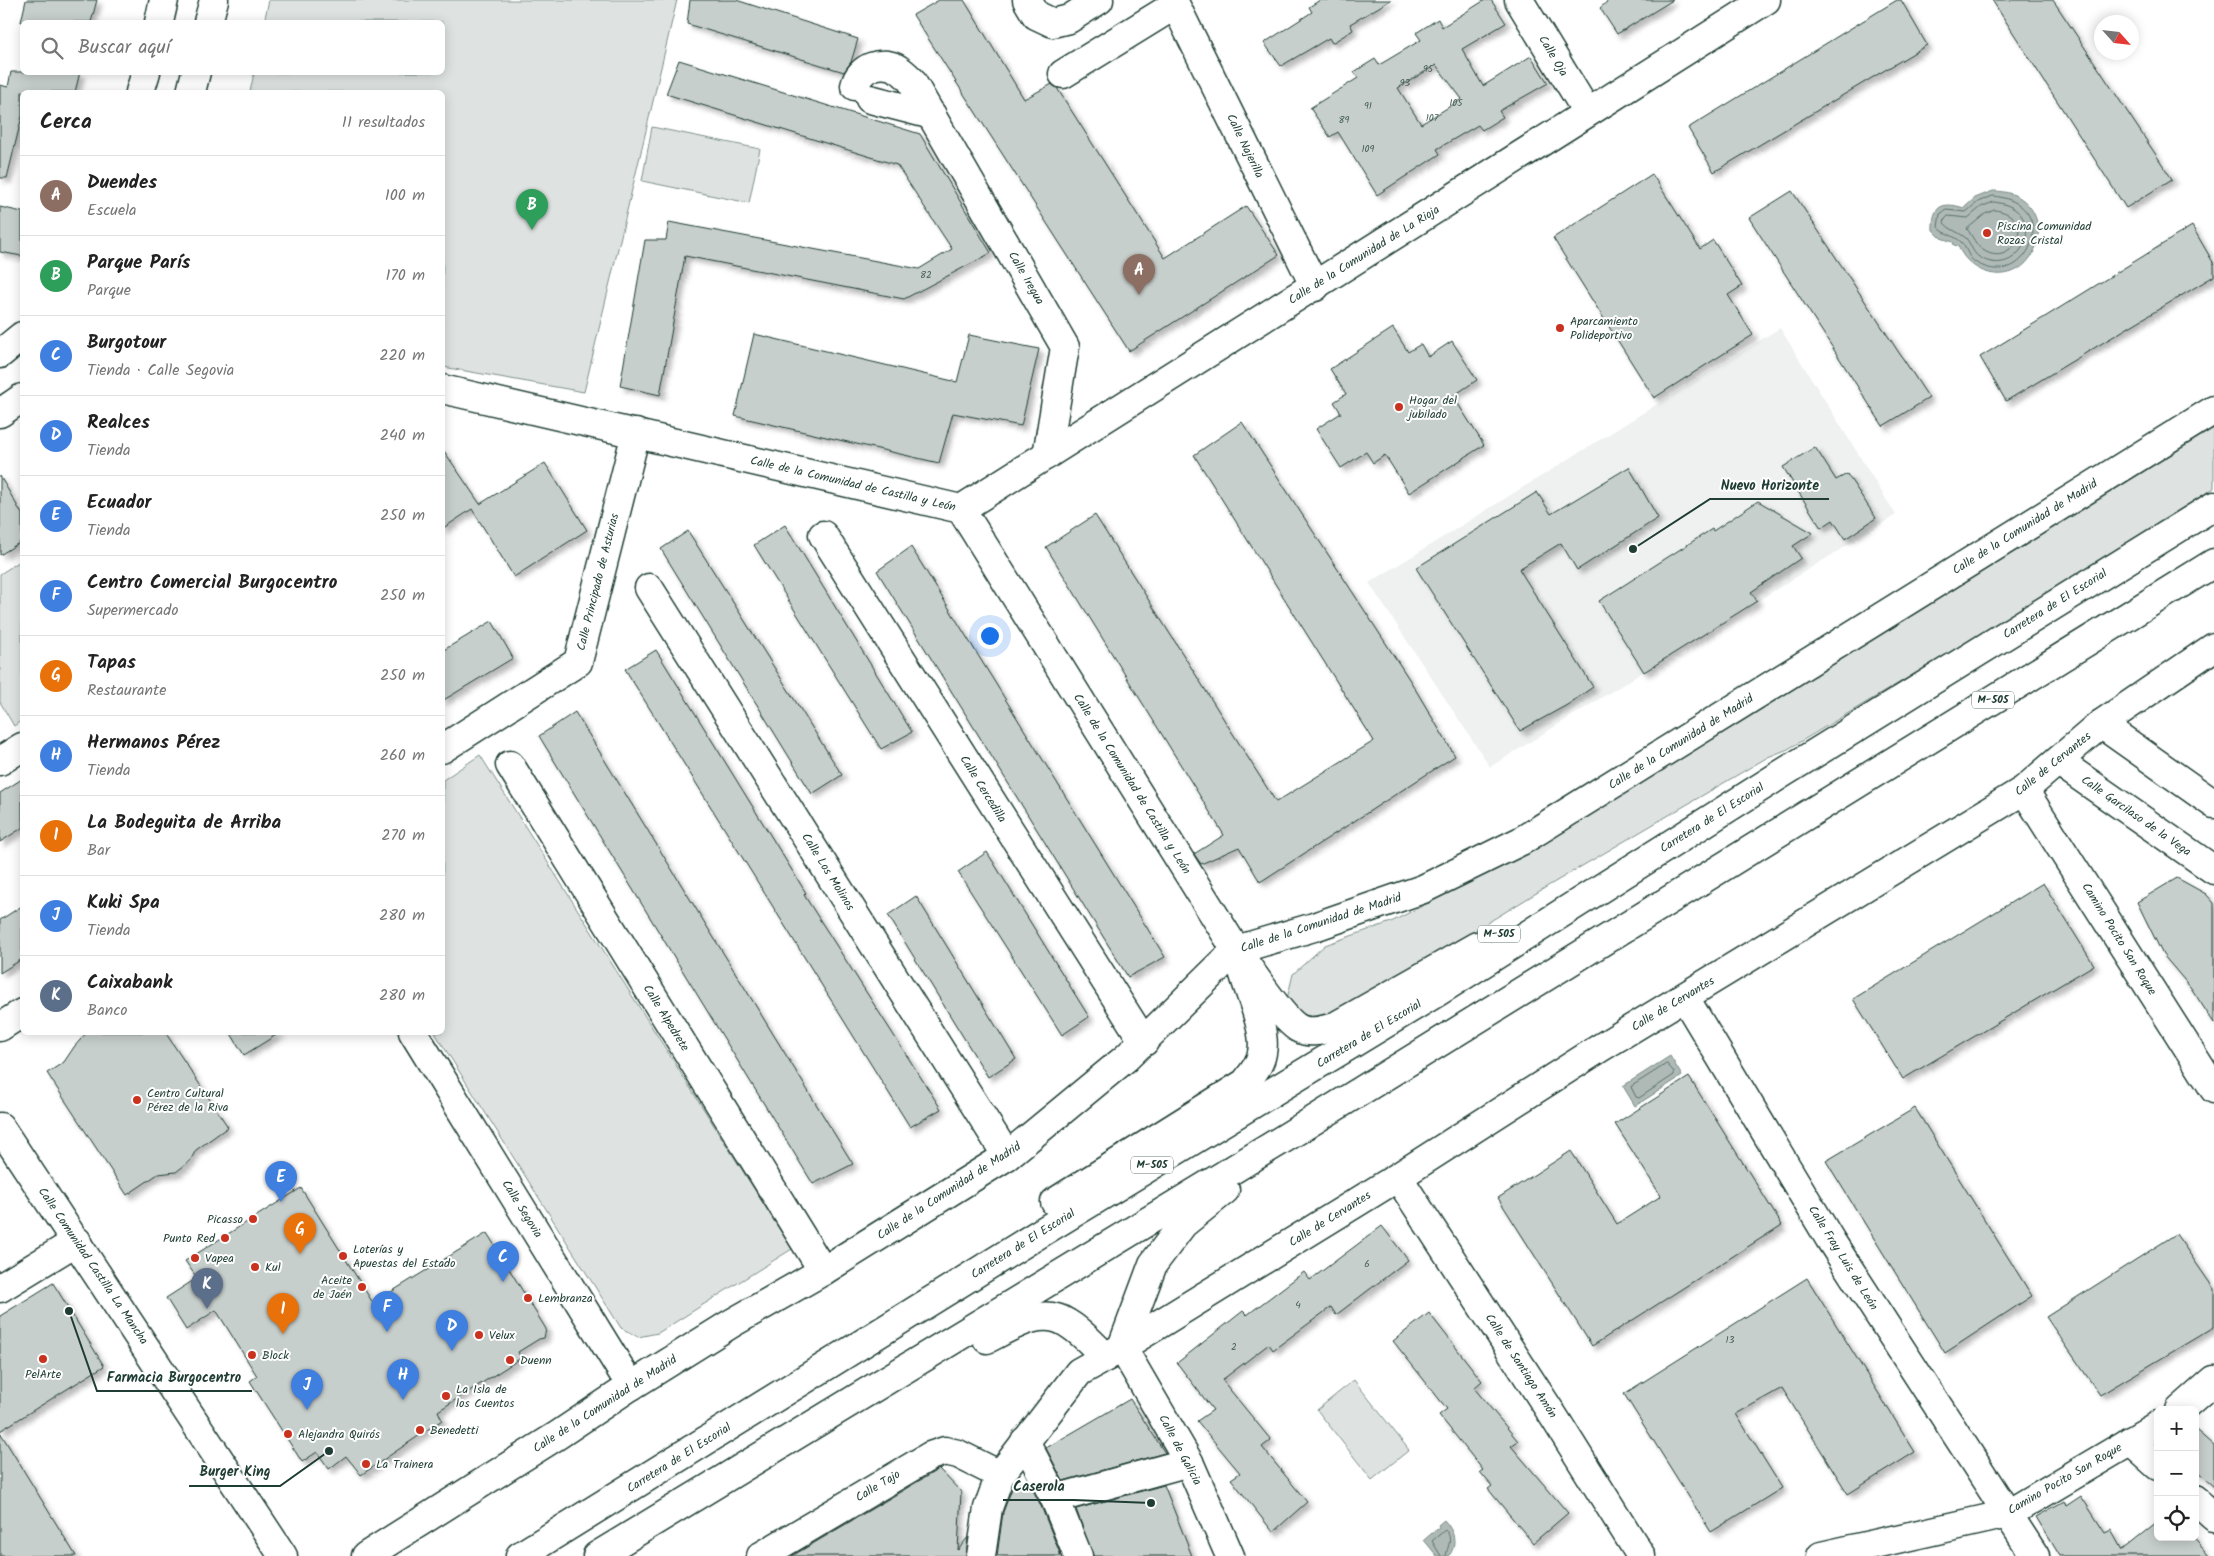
<!DOCTYPE html>
<html lang="es">
<meta charset="utf-8">
<style>
body{margin:0;font-family:Kalam,sans-serif;background:#f2f2f2;color:#222}
.controls{position:absolute;right:15px;bottom:15px;display:grid;overflow:hidden;border-radius:8px;box-shadow:0 2px 12px #0003}
.controls button{width:45px;height:45px;display:grid;place-items:center;padding:0;border:0;border-bottom:1px solid #e0e0e0;background:#fff;color:#222;font:25px sans-serif}
.compass{position:absolute;left:2094px;top:15px;width:45px;height:45px;border-radius:50%;background:#fff;box-shadow:0 2px 12px #0003;rotate:117deg}
.you{position:absolute;left:989px;top:635px;width:18px;height:18px;margin:-12px;border:4px solid #fff;border-radius:50%;background:#1a73e8;box-shadow:0 0 0 8px #1a73e833}
.badge{display:grid;place-items:center;width:32px;height:32px;border-radius:50%;background:#c8321e;color:#fff;font-size:16px;font-weight:700}
.pin{position:absolute;translate:-50% -41px;filter:drop-shadow(0 1px 2px #0008)}
.pin::after{content:'';position:absolute;top:26px;width:18px;height:15px;background:inherit;clip-path:polygon(0 0,100% 0,50% 100%)}
.list{margin:0;padding:0;list-style:none}
h2{display:flex;justify-content:space-between;align-items:center;height:65px;margin:0;padding:0 20px;font-size:21px}
h2 small{font-size:16px;font-weight:400;color:#767676}
.list li{display:grid;grid-template-columns:32px 1fr auto;gap:15px;align-items:center;box-sizing:border-box;height:80px;padding:0 20px;border-top:1px solid #e0e0e0}
.list b{display:block;font-size:19px;white-space:nowrap}
.list p{margin:0;font-size:16px;white-space:nowrap;color:#767676}
.list em{font-size:16px;font-style:normal;color:#767676}
.icon{flex:none;width:28px;height:28px;fill:none;stroke:currentColor;stroke-width:2;stroke-linecap:round;stroke-linejoin:round}
.map{position:relative;flex:none;width:2214px;height:1556px;overflow:hidden}
.search{position:absolute;background:#fff;box-shadow:0 2px 12px #0003;left:20px;top:20px;width:425px;height:55px;display:flex;align-items:center;gap:12px;box-sizing:border-box;padding:0 18px;border-radius:8px;color:#767676;font-size:19px}
.panel{position:absolute;background:#fff;box-shadow:0 2px 12px #0003;left:20px;top:90px;width:425px;height:945px;border-radius:8px}
.map>svg:first-child{display:block}
</style>
<div class="map">
<svg width="2214" height="1556" viewBox="0 0 2214 1556">
<defs>
<filter id="shadow"><feDropShadow dx="4.5" dy="4.5" stdDeviation="2.5" flood-color="#0004"/></filter>
</defs>
<rect width="100%" height="100%" fill="#fff"/>
<filter id="ink" filterUnits="userSpaceOnUse"><feTurbulence type="fractalNoise" baseFrequency=".02" numOctaves="2"/><feDisplacementMap in="SourceGraphic" scale="10" xChannelSelector="R" yChannelSelector="G"/><feConvolveMatrix kernelMatrix="1 2 1 2 8 2 1 2 1" color-interpolation-filters="sRGB"/></filter>
<g filter="url(#ink)">
<path fill="#eef1f0" d="M1780,328L1896,515L1490,767L1369,583Z"/>
<g fill="#dee3e2" stroke="#7e908b">
<path d="M269,0H677L584,392L443,367L442,92H250L254,73L442,72V22H264Z"/>
<path d="M652,127L760,149L749,203L642,181Z"/>
<path d="M2214,428V488L1993,627L1788,749L1768,757L1548,886L1326,1021L1302,1015L1287,999L1293,974L1325,945L1391,922L1516,858L1741,722Z"/>
<path d="M22,560V720L14,726L0,702V574Z"/>
<path d="M480,755L792,1249L658,1333L638,1337L621,1328L435,1033L442,1032L443,780Z"/>
<path d="M1354,1380L1409,1450L1372,1480L1317,1410Z"/>
</g>
<g fill="#afbab7" stroke="#758883">
<path d="M1993,191C1999,191 2006,192 2012,194C2038,203 2046,236 2030,258C2010,286 1970,275 1958,246L1954,245L1953,242L1941,238L1933,230C1932,206 1942,201 1964,208L1975,198Z"/>
<path d="M1670,1056L1682,1076L1635,1106L1623,1086Z"/>
<path d="M1444,1520C1454,1531 1458,1543 1449,1556H1437L1424,1540L1439,1527L1438,1525Z"/>
</g>
<g fill="none" stroke-linecap="round" stroke-linejoin="round">
<g stroke="#596f68" stroke-width="1">
<path d="M1993,196C2065,203 2028,295 1975,262C1968,257 1967,249 1962,243C1955,235 1945,235 1938,227L1940,214L1946,210L1966,212L1978,202Z"/>
<path d="M1994,202C2053,209 2022,283 1979,257C1972,252 1971,244 1966,238C1959,232 1950,230 1944,223L1945,219L1948,216L1968,218L1981,207Z"/>
<path d="M1995,210C2040,216 2013,271 1983,250C1976,246 1972,235 1967,229L1985,214Z"/>
<path d="M1667,1064L1674,1072V1075L1639,1098L1636,1097L1631,1087Z"/>
<path d="M1441,1556L1432,1541L1445,1530C1454,1538 1447,1547 1446,1556"/>
</g>
</g>
<g fill="#c7cfcc" stroke="#1f3d34" fill-rule="evenodd" filter="url(#shadow)">
<path d="M26,0H97L91,22H21Z"/>
<path d="M690,0H736L858,39L851,62L844,72L687,24Z"/>
<path d="M939,0H964L1024,99L1052,84L1057,88L1165,258L1246,206L1279,255L1129,351L913,15Z"/>
<path d="M1320,0H1391L1350,24L1353,30L1332,43L1329,38L1281,66L1264,43L1312,12L1309,7Z"/>
<path d="M1485,0H1491L1506,23L1462,49L1483,86L1531,56L1548,83L1499,111L1503,117L1482,130L1478,125L1437,149L1440,154L1377,195L1338,132L1330,137L1310,108L1358,78L1354,72L1375,59L1379,65L1421,40L1416,33L1438,19L1442,27ZM1436,65L1462,99L1421,124L1398,88Z"/>
<path d="M1609,0H1673L1617,34L1600,8Z"/>
<path d="M1897,0H1901L1927,45L1714,172L1688,128Z"/>
<path d="M1992,0H2053L2172,179L2126,208Z"/>
<path d="M679,60L920,134L991,253L904,299L685,256L660,395L620,386L645,240H666L669,222L919,269L952,249L897,165L666,94Z"/>
<path d="M11,72H80L75,92H22V116L7,178H0V85L8,87Z"/>
<path d="M1652,174L1700,249L1713,240L1742,286L1728,295L1753,335L1654,398L1553,238Z"/>
<path d="M1792,191L1929,398L1883,426L1749,218Z"/>
<path d="M0,207L22,212V256L0,252Z"/>
<path d="M2192,226L2214,264V276L2006,401L1980,357Z"/>
<path d="M1393,328L1408,352L1421,344L1428,357L1452,341L1477,380L1453,396L1484,445L1409,493L1385,455L1373,463L1366,452L1341,468L1316,429L1341,413L1334,402L1346,394L1330,369Z"/>
<path d="M754,334L957,382L969,335L1039,349L1021,426L953,413L939,463L735,416Z"/>
<path d="M1242,422L1411,682L1455,756L1260,882L1239,847L1201,864L1194,854L1224,835L1046,547L1095,515L1276,802L1374,741L1194,455Z"/>
<path d="M1815,447L1836,480L1847,474L1876,518L1845,539L1833,520L1821,528L1783,467Z"/>
<path d="M442,448L480,504L545,463L587,530L514,577L472,509L442,529Z"/>
<path d="M1629,467L1658,518L1577,570L1561,543L1519,569L1593,687L1567,705L1520,731L1416,568L1537,492L1551,514Z"/>
<path d="M0,476L22,514V541L0,555Z"/>
<path d="M1758,501L1813,533L1793,546L1801,558L1751,592L1757,601L1644,672L1599,601L1712,529L1713,531Z"/>
<path d="M785,525L912,732L881,749L754,545Z"/>
<path d="M688,531L842,775L812,794L661,549Z"/>
<path d="M911,547L1165,957L1128,977L877,571Z"/>
<path d="M492,621L513,658L442,701V651Z"/>
<path d="M656,650L806,893L804,895L941,1109L910,1127L625,669Z"/>
<path d="M575,712L853,1164L813,1184L539,736Z"/>
<path d="M22,779V828L0,842V793Z"/>
<path d="M987,852L1089,1017L1062,1035L958,872Z"/>
<path d="M2177,878L2206,894L2214,903V1023L2191,988L2163,955L2137,902Z"/>
<path d="M2043,883L2094,965L1903,1079L1853,999Z"/>
<path d="M916,896L1016,1059L988,1077L888,915Z"/>
<path d="M22,906V959L0,973V920Z"/>
<path d="M87,1032H165L228,1127L196,1150L190,1161L176,1172L158,1174L127,1195L47,1073L64,1062L74,1047Z"/>
<path d="M230,1032H281L244,1055Z"/>
<path d="M1689,1077L1782,1225L1592,1346L1498,1198L1571,1151L1617,1224L1661,1196L1615,1124Z"/>
<path d="M1915,1108L2032,1296L1945,1353L1826,1161Z"/>
<path d="M301,1188L373,1303L487,1233L546,1329L544,1338L539,1339L518,1352L521,1358L438,1411L442,1420L361,1475L346,1456L329,1469L317,1452L302,1462L250,1381L257,1376L216,1310L186,1330L166,1298L197,1278L185,1261Z"/>
<path d="M1382,1226L1408,1260L1336,1315L1331,1307L1273,1350L1269,1344L1222,1380L1271,1440L1262,1447L1307,1502L1273,1532L1231,1479L1240,1473L1197,1421L1213,1410L1177,1363L1243,1311L1247,1315L1304,1272L1310,1280Z"/>
<path d="M2176,1234L2214,1289V1327L2100,1395L2046,1317Z"/>
<path d="M1807,1278L1915,1452L1848,1494L1782,1388L1736,1414L1782,1488L1711,1532L1624,1394Z"/>
<path d="M53,1283L104,1366L0,1431V1316Z"/>
<path d="M1429,1313L1482,1381L1474,1388L1518,1441L1511,1446L1568,1513L1533,1543L1488,1489L1492,1486L1480,1472L1483,1470L1439,1415L1447,1409L1393,1341Z"/>
<path d="M1130,1399L1165,1453L1063,1481L1046,1448Z"/>
<path d="M2195,1429L2214,1446V1487L2195,1470Z"/>
<path d="M0,1432L76,1556H0Z"/>
<path d="M939,1469L961,1492L958,1550L968,1537L966,1556H792Z"/>
<path d="M1028,1480L1041,1506L1061,1556H997L1003,1512L1013,1486Z"/>
<path d="M1164,1485L1192,1556H1093L1076,1509Z"/>
<path d="M2081,1496L2105,1533L2111,1530L2122,1550L2158,1521V1537H2193L2209,1556H2060L2036,1517L2064,1501L2066,1506Z"/>
</g>
<g fill="none" stroke-linecap="round" stroke-linejoin="round">
<g stroke="#1f3d34" stroke-width="31">
<g id="street">
<path d="M1027,0L1036,15L1053,23L1069,19L1099,0"/>
<path d="M1173,0L1315,287"/>
<path d="M1519,0L1587,112"/>
<path d="M159,22L164,0"/>
<path d="M208,22L214,0"/>
<path d="M1063,74L1175,5"/>
<path d="M855,86C859,67 882,59 898,69C902,71 907,76 911,80L1065,347L1047,455"/>
<path d="M140,92L146,72"/>
<path d="M191,92L196,72"/>
<path d="M870,99L932,115"/>
<path d="M0,354L22,336"/>
<path d="M442,389L961,509L1236,950"/>
<path d="M0,413L22,398"/>
<path d="M961,509L1766,0"/>
<path d="M823,535L1144,1042"/>
<path d="M649,588L1007,1156"/>
<path d="M2101,724L2214,804"/>
<path d="M442,749L578,662L636,433"/>
<path d="M0,761L22,747"/>
<path d="M2059,762L2214,870"/>
<path d="M510,765L823,1271"/>
<path d="M2024,790L2214,1089"/>
<path d="M1685,998L1831,1241L2035,1556"/>
<path d="M0,1027L22,1013"/>
<path d="M413,1032L631,1386"/>
<path d="M0,1127L283,1556"/>
<path d="M1398,1177L1554,1417L1641,1556"/>
<path d="M0,1288L77,1241"/>
<path d="M2180,1410L2214,1380"/>
<path d="M1025,1441L1055,1499L1078,1556"/>
<path d="M2130,1441L2158,1466"/>
<path d="M1055,1499L1189,1462"/>
<path d="M2195,1500L2214,1517"/>
<path d="M366,1556L558,1435L631,1386L732,1323L823,1271L1007,1156L1126,1058L1236,950L1314,927L1423,889L1521,841L2214,410"/>
<path d="M761,1556L930,1456L945,1451L958,1454L1000,1475"/>
<path d="M981,1556L988,1508L1000,1475L1079,1372L1106,1357"/>
<path d="M1230,1556L1189,1462L1122,1347L1398,1177L1600,1048L2024,790L2101,724L2214,647"/>
<path d="M1821,1556L2008,1514L2158,1425"/>
</g>
</g>
<g stroke="#1f3d34" stroke-width="31">
<g id="highway">
<path d="M1236,950C1248,967 1284,1022 1300,1029C1311,1034 1323,1030 1334,1027L1477,946"/>
<path d="M1055,1202L1245,1083C1252,1074 1260,1065 1262,1053C1267,1030 1249,994 1243,971"/>
<path d="M987,1339C1011,1327 1041,1306 1067,1323C1081,1331 1094,1346 1106,1357L1122,1347L1153,1264L1183,1224L1225,1190"/>
<path d="M520,1556L1042,1232L1439,991L1783,773L2214,506"/>
<path d="M597,1556L1280,1141L2214,563"/>
</g>
</g>
<use href="#street" stroke="#fff" stroke-width="28"/>
<use href="#highway" stroke="#fff" stroke-width="28"/>
</g>
</g>
<g fill="#c8321e" stroke="#fff" stroke-width="2">
<circle cx="1987" cy="233" r="5"/>
<circle cx="1560" cy="328" r="5"/>
<circle cx="1399" cy="407" r="5"/>
<circle cx="137" cy="1100" r="5"/>
<circle cx="253" cy="1219" r="5"/>
<circle cx="225" cy="1238" r="5"/>
<circle cx="343" cy="1256" r="5"/>
<circle cx="195" cy="1258" r="5"/>
<circle cx="255" cy="1267" r="5"/>
<circle cx="362" cy="1287" r="5"/>
<circle cx="528" cy="1298" r="5"/>
<circle cx="479" cy="1335" r="5"/>
<circle cx="252" cy="1355" r="5"/>
<circle cx="43" cy="1359" r="5"/>
<circle cx="510" cy="1360" r="5"/>
<circle cx="446" cy="1396" r="5"/>
<circle cx="420" cy="1430" r="5"/>
<circle cx="288" cy="1434" r="5"/>
<circle cx="366" cy="1464" r="5"/>
</g>
<g text-anchor="middle" dominant-baseline="central" stroke-width="4" stroke-linejoin="round" paint-order="stroke">
<g font-size="10" fill="#49625a">
<text x="1428" y="69">95</text>
<text x="1405" y="83">93</text>
<text x="1456" y="103">105</text>
<text x="1368" y="106">91</text>
<text x="1432" y="118">107</text>
<text x="1344" y="120">89</text>
<text x="1368" y="149">109</text>
<text x="926" y="275">82</text>
<text x="1367" y="1264">6</text>
<text x="1298" y="1305">4</text>
<text x="1730" y="1340">13</text>
<text x="1234" y="1347">2</text>
</g>
<g fill="#fff" stroke="#627771" stroke-width="1">
<rect x="1972" y="691.5" width="42" height="17" rx="4"/>
<rect x="1478" y="925.5" width="42" height="17" rx="4"/>
<rect x="1131" y="1156.5" width="42" height="17" rx="4"/>
</g>
<g font-size="11" font-weight="bold" fill="#1f3d34">
<text x="1993" y="700">M-505</text>
<text x="1499" y="934">M-505</text>
<text x="1152" y="1165">M-505</text>
</g>
<g font-size="12" fill="#1f3d34" stroke="#fff">
<text transform="translate(1553 56) rotate(59)">Calle Oja</text>
<text transform="translate(1245 146) rotate(64)">Calle Najerilla</text>
<text transform="translate(1364 255) rotate(-32)">Calle de la Comunidad de La Rioja</text>
<text transform="translate(1026 278) rotate(60)">Calle Iregua</text>
<text transform="translate(853 484) rotate(13)">Calle de la Comunidad de Castilla y León</text>
<text transform="translate(2025 527) rotate(-32)">Calle de la Comunidad de Madrid</text>
<text transform="translate(598 582) rotate(-76)">Calle Principado de Asturias</text>
<text transform="translate(2055 604) rotate(-32)">Carretera de El Escorial</text>
<text transform="translate(1681 742) rotate(-32)">Calle de la Comunidad de Madrid</text>
<text transform="translate(2053 764) rotate(-39)">Calle de Cervantes</text>
<text transform="translate(1132 784) rotate(58)">Calle de la Comunidad de Castilla y León</text>
<text transform="translate(983 789) rotate(58)">Calle Cercedilla</text>
<text transform="translate(2136 816) rotate(35)">Calle Garcilaso de la Vega</text>
<text transform="translate(1712 818) rotate(-32)">Carretera de El Escorial</text>
<text transform="translate(828 872) rotate(58)">Calle Los Molinos</text>
<text transform="translate(1321 923) rotate(-18)">Calle de la Comunidad de Madrid</text>
<text transform="translate(2119 939) rotate(58)">Camino Pocito San Roque</text>
<text transform="translate(1673 1004) rotate(-31)">Calle de Cervantes</text>
<text transform="translate(666 1018) rotate(58)">Calle Alpedrete</text>
<text transform="translate(1369 1034) rotate(-31)">Carretera de El Escorial</text>
<text transform="translate(949 1191) rotate(-33)">Calle de la Comunidad de Madrid</text>
<text transform="translate(522 1209) rotate(58)">Calle Segovia</text>
<text transform="translate(1330 1219) rotate(-32)">Calle de Cervantes</text>
<text transform="translate(1023 1244) rotate(-32)">Carretera de El Escorial</text>
<text transform="translate(1843 1258) rotate(58)">Calle Fray Luis de León</text>
<text transform="translate(93 1266) rotate(56)">Calle Comunidad Castilla La Mancha</text>
<text transform="translate(1521 1366) rotate(57)">Calle de Santiago Amón</text>
<text transform="translate(605 1404) rotate(-33)">Calle de la Comunidad de Madrid</text>
<text transform="translate(1180 1450) rotate(62)">Calle de Galicia</text>
<text transform="translate(679 1458) rotate(-32)">Carretera de El Escorial</text>
<text transform="translate(2065 1479) rotate(-30)">Camino Pocito San Roque</text>
<text transform="translate(878 1486) rotate(-31)">Calle Tajo</text>
</g>
<g font-size="12" fill="#1f3d34" stroke="#fff" text-anchor="start">
<text x="1997" y="226">Piscina Comunidad<tspan x="1997" dy="14">Rozas Cristal</tspan></text>
<text x="1570" y="321">Aparcamiento<tspan x="1570" dy="14">Polideportivo</tspan></text>
<text x="1409" y="400">Hogar del<tspan x="1409" dy="14">jubilado</tspan></text>
<text x="147" y="1093">Centro Cultural<tspan x="147" dy="14">Pérez de la Riva</tspan></text>
<text x="243" y="1219" text-anchor="end">Picasso</text>
<text x="215" y="1238" text-anchor="end">Punto Red</text>
<text x="353" y="1249">Loterías y<tspan x="353" dy="14">Apuestas del Estado</tspan></text>
<text x="205" y="1258">Vapea</text>
<text x="265" y="1267">Kul</text>
<text x="352" y="1280" text-anchor="end">Aceite<tspan x="352" dy="14">de Jaén</tspan></text>
<text x="538" y="1298">Lembranza</text>
<text x="489" y="1335">Velux</text>
<text x="262" y="1355">Block</text>
<text x="520" y="1360">Duenn</text>
<text x="43" y="1374" text-anchor="middle">PelArte</text>
<text x="456" y="1389">La Isla de<tspan x="456" dy="14">los Cuentos</tspan></text>
<text x="430" y="1430">Benedetti</text>
<text x="298" y="1434">Alejandra Quirós</text>
<text x="376" y="1464">La Trainera</text>
</g>
</g>
<path fill="none" stroke="#1f3d34" stroke-width="2" d="M1633 549L1710 499H1829M69 1311L97 1391H252M329 1451L280 1486H189M1151 1503L1074 1500H1003"/>
<g fill="#1f3d34" stroke="#fff" stroke-width="2">
<circle cx="1633" cy="549" r="5"/>
<circle cx="69" cy="1311" r="5"/>
<circle cx="329" cy="1451" r="5"/>
<circle cx="1151" cy="1503" r="5"/>
</g>
<g font-size="14" text-anchor="middle" font-weight="bold" fill="#1f3d34" stroke="#fff" stroke-width="4" stroke-linejoin="round" paint-order="stroke">
<text x="1770" y="490">Nuevo Horizonte</text>
<text x="174" y="1382">Farmacia Burgocentro</text>
<text x="235" y="1476">Burger King</text>
<text x="1039" y="1491">Caserola</text>
</g>
</svg>
<div class="controls">
<button>+</button>
<button>−</button>
<button><svg class="icon" aria-label="locate" viewBox="0 0 24 24"><circle cx="12" cy="12" r="6"/><path d="M12 2v4M12 18v4M2 12h4M18 12h4"/></svg></button>
</div>
<svg class="compass" viewBox="-18 -18 36 36"><path d="M0-13l5 13h-10z" fill="#e53935"/><path d="M0 13l5-13h-10z" fill="#767676"/></svg>
<div class="you"></div>
<div class="pin badge" style="left:1139px;top:295px;background:#8d6e63">A</div>
<div class="pin badge" style="left:532px;top:230px;background:#2e9e5b">B</div>
<div class="pin badge" style="left:503px;top:1282px;background:#3f7fe0">C</div>
<div class="pin badge" style="left:452px;top:1351px;background:#3f7fe0">D</div>
<div class="pin badge" style="left:281px;top:1202px;background:#3f7fe0">E</div>
<div class="pin badge" style="left:387px;top:1332px;background:#3f7fe0">F</div>
<div class="pin badge" style="left:300px;top:1254px;background:#e8710a">G</div>
<div class="pin badge" style="left:403px;top:1400px;background:#3f7fe0">H</div>
<div class="pin badge" style="left:283px;top:1334px;background:#e8710a">I</div>
<div class="pin badge" style="left:307px;top:1410px;background:#3f7fe0">J</div>
<div class="pin badge" style="left:207px;top:1309px;background:#5c6f8a">K</div>
<div class="search"><svg class="icon" aria-label="search" viewBox="0 0 24 24"><circle cx="10" cy="10" r="6"/><path d="M15 15l6 6"/></svg>Buscar aquí</div>
<section class="panel">
<h2>Cerca<small>11 resultados</small></h2>
<ul class="list">
<li><span class="badge" style="background:#8d6e63">A</span><div><b>Duendes</b><p>Escuela</p></div><em>100 m</em></li>
<li><span class="badge" style="background:#2e9e5b">B</span><div><b>Parque París</b><p>Parque</p></div><em>170 m</em></li>
<li><span class="badge" style="background:#3f7fe0">C</span><div><b>Burgotour</b><p>Tienda · Calle Segovia</p></div><em>220 m</em></li>
<li><span class="badge" style="background:#3f7fe0">D</span><div><b>Realces</b><p>Tienda</p></div><em>240 m</em></li>
<li><span class="badge" style="background:#3f7fe0">E</span><div><b>Ecuador</b><p>Tienda</p></div><em>250 m</em></li>
<li><span class="badge" style="background:#3f7fe0">F</span><div><b>Centro Comercial Burgocentro</b><p>Supermercado</p></div><em>250 m</em></li>
<li><span class="badge" style="background:#e8710a">G</span><div><b>Tapas</b><p>Restaurante</p></div><em>250 m</em></li>
<li><span class="badge" style="background:#3f7fe0">H</span><div><b>Hermanos Pérez</b><p>Tienda</p></div><em>260 m</em></li>
<li><span class="badge" style="background:#e8710a">I</span><div><b>La Bodeguita de Arriba</b><p>Bar</p></div><em>270 m</em></li>
<li><span class="badge" style="background:#3f7fe0">J</span><div><b>Kuki Spa</b><p>Tienda</p></div><em>280 m</em></li>
<li><span class="badge" style="background:#5c6f8a">K</span><div><b>Caixabank</b><p>Banco</p></div><em>280 m</em></li>
</ul>
</section>
</div>
